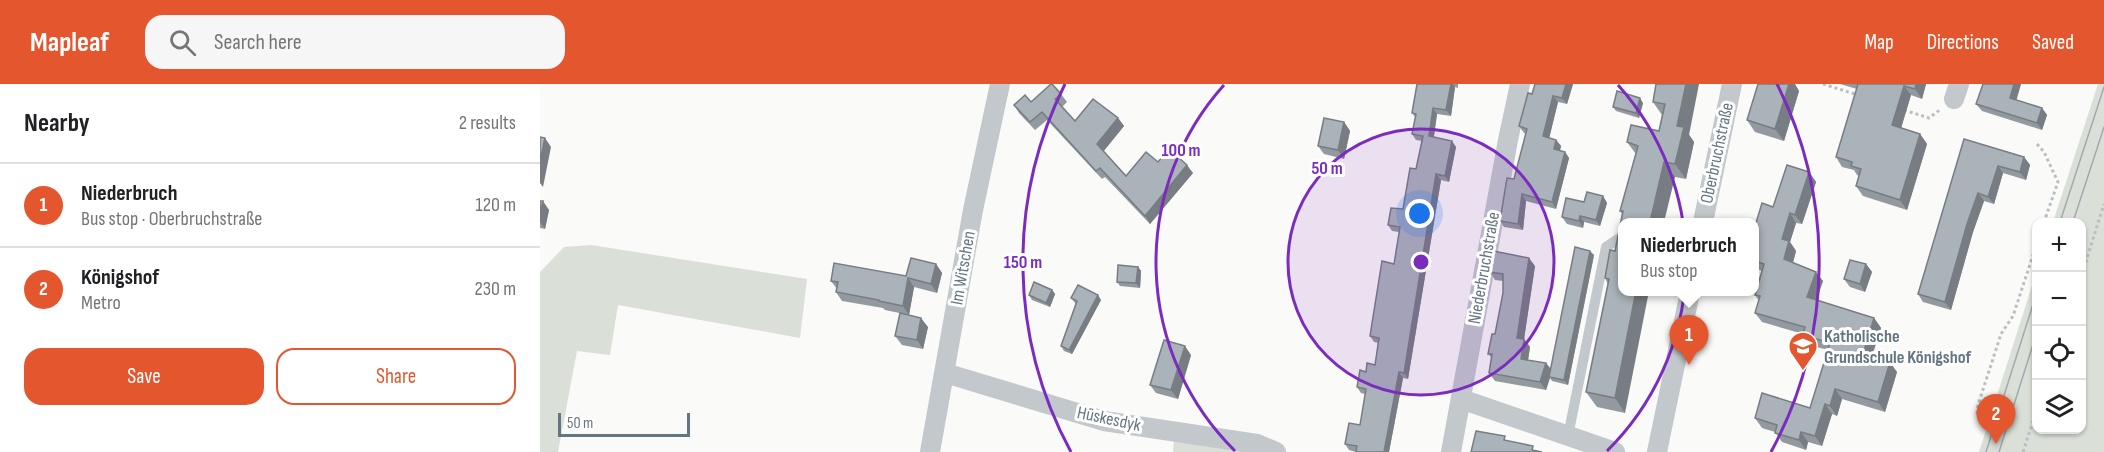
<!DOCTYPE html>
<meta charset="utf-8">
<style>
body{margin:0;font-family:"Sofia Sans Condensed",sans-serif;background:#f6f6f6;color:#202124}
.controls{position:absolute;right:18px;bottom:18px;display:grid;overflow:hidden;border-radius:12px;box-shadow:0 2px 4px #0004}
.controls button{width:54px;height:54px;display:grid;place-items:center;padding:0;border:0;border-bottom:2px solid #e0e0e0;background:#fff;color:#202124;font:30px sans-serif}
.scale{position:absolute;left:18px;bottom:15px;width:132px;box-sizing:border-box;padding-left:6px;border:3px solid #657683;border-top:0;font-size:16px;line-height:21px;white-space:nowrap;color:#657683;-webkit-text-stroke:4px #fff;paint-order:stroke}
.you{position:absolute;left:880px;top:130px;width:21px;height:21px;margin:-15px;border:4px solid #fff;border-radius:50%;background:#1a73e8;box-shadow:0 0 0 9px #1a73e833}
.badge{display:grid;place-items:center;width:39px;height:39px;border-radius:50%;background:#e4572e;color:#fff;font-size:20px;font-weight:700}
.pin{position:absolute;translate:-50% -50px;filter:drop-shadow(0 2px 3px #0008)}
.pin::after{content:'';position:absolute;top:32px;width:21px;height:18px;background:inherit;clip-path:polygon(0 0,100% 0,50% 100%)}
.popup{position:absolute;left:1078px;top:134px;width:141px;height:78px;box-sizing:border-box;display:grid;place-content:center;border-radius:12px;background:#fff;filter:drop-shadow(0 2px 4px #0005);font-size:20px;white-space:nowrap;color:#757577}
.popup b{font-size:22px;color:#202124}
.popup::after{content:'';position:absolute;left:50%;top:100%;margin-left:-12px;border:12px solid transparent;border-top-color:#fff}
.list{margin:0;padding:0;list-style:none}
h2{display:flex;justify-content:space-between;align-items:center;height:78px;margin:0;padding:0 24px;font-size:26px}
h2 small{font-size:20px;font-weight:400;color:#757577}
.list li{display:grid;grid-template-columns:39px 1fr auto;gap:18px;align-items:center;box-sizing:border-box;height:84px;padding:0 24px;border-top:2px solid #e0e0e0}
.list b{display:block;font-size:22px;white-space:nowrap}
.list p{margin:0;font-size:20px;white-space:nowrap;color:#757577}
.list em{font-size:20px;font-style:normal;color:#757577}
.actions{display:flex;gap:12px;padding:18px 24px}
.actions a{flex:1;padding:14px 0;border:2px solid #e4572e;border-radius:18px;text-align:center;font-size:21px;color:#e4572e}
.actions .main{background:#e4572e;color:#fff}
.icon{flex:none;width:33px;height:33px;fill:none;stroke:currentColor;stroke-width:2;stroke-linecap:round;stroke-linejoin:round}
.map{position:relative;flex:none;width:1564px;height:368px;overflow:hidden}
header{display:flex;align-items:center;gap:36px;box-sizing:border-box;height:84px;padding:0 30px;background:#e4572e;color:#fff}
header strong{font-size:28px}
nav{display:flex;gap:33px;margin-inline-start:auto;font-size:21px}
.search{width:420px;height:54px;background:#f6f6f6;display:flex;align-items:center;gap:15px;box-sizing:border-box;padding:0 21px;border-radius:18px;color:#757577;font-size:22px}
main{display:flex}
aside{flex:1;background:#fff}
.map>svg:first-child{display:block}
</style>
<header>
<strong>Mapleaf</strong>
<div class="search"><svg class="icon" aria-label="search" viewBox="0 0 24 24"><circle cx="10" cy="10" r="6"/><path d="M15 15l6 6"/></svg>Search here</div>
<nav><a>Map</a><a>Directions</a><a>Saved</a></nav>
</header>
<main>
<aside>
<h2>Nearby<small>2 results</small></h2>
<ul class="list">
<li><span class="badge">1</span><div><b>Niederbruch</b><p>Bus stop · Oberbruchstraße</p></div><em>120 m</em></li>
<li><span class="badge">2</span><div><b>Königshof</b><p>Metro</p></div><em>230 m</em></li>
</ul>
<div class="actions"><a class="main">Save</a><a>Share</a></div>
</aside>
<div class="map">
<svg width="1564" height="368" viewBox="0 0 1564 368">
<rect width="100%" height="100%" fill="#fafaf8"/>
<g fill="#dadfd7">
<path d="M1558,0H1564V368H1439L1496,189V346H1542V138H1513Z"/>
<path d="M51,161L267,195L260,254L78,221L70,271L37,267L18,368H0V188L24,163Z"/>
<path d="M634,356L708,368H633Z"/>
</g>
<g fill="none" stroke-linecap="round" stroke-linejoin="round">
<g stroke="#bbbfc2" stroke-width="3" stroke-dasharray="3 3" stroke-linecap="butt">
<path d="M1283,0L1318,11"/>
<path d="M1364,26L1389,34L1401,25"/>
<path d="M1497,60L1504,68L1518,98L1504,138"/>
<path d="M1542,190L1564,120"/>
<path d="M1437,330L1438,321L1461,250L1473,232L1496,162"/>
<path d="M1483,368L1496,328"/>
</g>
<path stroke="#c3c8cc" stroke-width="10" d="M1028,352L1066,163L1078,155L1083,156"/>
<g stroke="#c3c8cc" stroke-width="20">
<path d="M1414,15L1419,0"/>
<path d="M1163,138L1192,0"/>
<path d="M405,289L564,337L717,360L736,368"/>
<path d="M921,315L1075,368"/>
<path d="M390,368L433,126L460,0"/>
<path d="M911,368L968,56L980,0"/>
<path d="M1117,368L1150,208"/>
</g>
<g stroke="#a2aab0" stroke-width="1.5">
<path d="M1520,138L1564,3"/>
<path d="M1533,138L1564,43"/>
<path d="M1446,368L1496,211"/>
<path d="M1459,368L1496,251"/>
</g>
</g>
<g fill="#929a9f">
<path d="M877,0H918V4L915,3L911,32L897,30L894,53L916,63L909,98L901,96L868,295L863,294L849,368H816L809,366L805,360L820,341L825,310L821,309L817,303L826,288L835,281L838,259L834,258L830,252L854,180L859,148L852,147L848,141L863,125L876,85L882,57L876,56L872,50L876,34L872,29Z"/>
<path d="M1033,0L1027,20L1018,18L1009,54L1016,56L1021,62L1020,66L1025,68L1029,74L1016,125L986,117L983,146L964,143L960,137L974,95L986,50L984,49L979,42L992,10Z"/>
<path d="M1116,0L1154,58L1146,95L1135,93L1083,138L1085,329L1057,323L1046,308L1068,200L1065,194L1075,167L1082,130L1080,127L1096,70L1087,58L1119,47L1122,31L1113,18Z"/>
<path d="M1300,0H1386L1382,15L1371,11L1361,44L1380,50L1387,60L1367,126L1323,112L1316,102L1319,92L1317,91L1314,86L1302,83L1296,73L1317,5Z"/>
<path d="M1481,0L1476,16L1502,24L1507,31L1502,46L1442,27L1436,20Z"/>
<path d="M1255,1L1259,7L1244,57L1215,48L1207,36Z"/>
<path d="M521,10L527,18L522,23L535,37L578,34L584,42L563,68L586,92L618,78L653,89L610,140L565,93L562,95L507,36L495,46L479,29L474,21L491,18Z"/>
<path d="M1103,19L1099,34L1076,27L1073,23Z"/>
<path d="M804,38L810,47L804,75L784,70L778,62Z"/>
<path d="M1424,55L1484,73L1490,81L1486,96L1463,89L1454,120L1444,117L1433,148L1411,226L1383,218L1378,210Z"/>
<path d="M1269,88L1276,98L1262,140L1256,139L1250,158L1256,167L1253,179L1283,197L1276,216L1334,234L1341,244L1332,273L1357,288L1345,328L1302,315L1297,332L1292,330L1282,362L1268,358L1266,366L1242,358L1235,348L1222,344L1215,334L1270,324L1288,266L1269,261L1263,250L1222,238L1215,229L1219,217L1215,211L1222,187L1215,184V142Z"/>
<path d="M1063,112L1067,119L1060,142L1044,138L1043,144L1027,140L1022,133L1044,118Z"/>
<path d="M0,117L9,126L5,145L0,144Z"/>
<path d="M1054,171L1028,301L1012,297L1010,294L1006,306L955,297L949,289L952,274L948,270L955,250L963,209V197L955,196L950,188L995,182L984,255L990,263L988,276L1006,279L1011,285Z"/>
<path d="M396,180L402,189L397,209L374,203L369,231L345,226L343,224L302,217L296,208L297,205L291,197L366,192Z"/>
<path d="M1326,180L1332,188L1325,208L1310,203L1304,195Z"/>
<path d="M598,183L601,187L600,204L580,202L577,198Z"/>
<path d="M512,206L515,210L510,223L492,216L489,211Z"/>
<path d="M531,214L561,216L532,270L524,267L521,262L536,220Z"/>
<path d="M388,243L383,265L362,261L355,252Z"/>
<path d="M651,271L638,315L616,309L610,301Z"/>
</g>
<g fill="#777d82">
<path d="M911,0H913L915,3L911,32L906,26Z"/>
<path d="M1026,0H1033L1027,20L1022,14Z"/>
<path d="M1146,0H1159L1149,51L1154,58L1146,95L1135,80L1137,42Z"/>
<path d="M1249,0H1255L1259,7L1244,57L1235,45Z"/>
<path d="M1376,0H1386L1382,15L1375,5Z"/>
<path d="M1474,0H1481L1475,21L1470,14Z"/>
<path d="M1364,2L1371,11L1359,51L1352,41Z"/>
<path d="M1013,12L1018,18L1008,59L1003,52Z"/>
<path d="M1100,14L1103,19L1099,34L1096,29Z"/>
<path d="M893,24L897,30L893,58L889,52Z"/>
<path d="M1502,24L1507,31L1502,46L1497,39Z"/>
<path d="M578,34L584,42L562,69L557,60Z"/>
<path d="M804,38L810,47L804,75L798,66Z"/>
<path d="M1380,50L1387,60L1367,126L1360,116Z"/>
<path d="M5,54L11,63L3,103L0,99V77Z"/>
<path d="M1016,56L1021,62L1019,71L1014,65Z"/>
<path d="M912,57L916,63L909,98L905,92Z"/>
<path d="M1025,68L1029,74L1016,125L1012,118Z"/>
<path d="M1484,73L1490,81L1486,96L1480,88Z"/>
<path d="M1124,78L1135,93L1124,138H1110Z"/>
<path d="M647,81L653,89L610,140L605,132Z"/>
<path d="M1458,82L1463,89L1454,120L1448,113Z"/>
<path d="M1269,88L1276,98L1262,140L1255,131Z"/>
<path d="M896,90L901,96L868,295L864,289Z"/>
<path d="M1438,109L1444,117L1433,148L1411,226L1405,218L1427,140Z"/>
<path d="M982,110L986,117L983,146L978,140Z"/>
<path d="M1063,112L1067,119L1060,142L1056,136Z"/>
<path d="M3,117L9,126L5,145L0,138V129Z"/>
<path d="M1250,129L1256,139L1250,158L1256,167L1251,185L1244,175L1242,155Z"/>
<path d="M1040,132L1044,138L1043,144L1039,137Z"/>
<path d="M1050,167L1054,171L1028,301L1024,296Z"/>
<path d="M989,174L995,182L983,262L977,254Z"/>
<path d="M396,180L402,189L397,209L391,200Z"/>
<path d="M1326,180L1332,188L1325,208L1320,200Z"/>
<path d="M598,183L601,187L600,204L596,199Z"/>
<path d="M1276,188L1283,197L1274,223L1267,213Z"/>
<path d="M368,194L374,203L369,231L363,222Z"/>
<path d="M512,206L515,210L510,223L506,219Z"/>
<path d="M1096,207H1109L1085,329L1075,314Z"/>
<path d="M558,211L561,216L532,270L529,266Z"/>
<path d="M381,234L388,243L383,265L377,256Z"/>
<path d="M1334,234L1341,244L1329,279L1323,270Z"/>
<path d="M984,255L990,263L987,283L981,275Z"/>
<path d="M645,262L651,271L638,315L631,306Z"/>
<path d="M1350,278L1357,288L1345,328L1338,318Z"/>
<path d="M1006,279L1012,287L1006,306L1000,298Z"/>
<path d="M859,288L863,294L849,368H844Z"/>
<path d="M1295,305L1302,315L1297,332L1290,322Z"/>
<path d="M1285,320L1292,330L1282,362L1275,352Z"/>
<path d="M1261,348L1268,358L1266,366L1259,356Z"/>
</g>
<g fill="#aab3b9" stroke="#777d82" stroke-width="1.5">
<path d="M511,0H512L521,10L515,15L535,37L553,15L578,34L557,60L586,92L606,68L618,78L629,65L647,81L605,132L560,84L556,87L502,28L490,38L474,21L485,11L491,18Z"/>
<path d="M877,0H911L906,26L893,24L889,52L912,57L905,92L896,90L864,289L859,288L844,368H816L817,362L805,360L809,339L820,341L826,305L817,303L820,286L826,288L827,279L835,281L839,254L830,252L842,177L854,180L860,143L848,141L851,124L863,125L870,84L876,85L883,52L872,50L876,30L872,29Z"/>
<path d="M995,0H1026L1022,14L1013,12L1003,52L1016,56L1014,65L1025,68L1012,118L982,110L978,140L960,137L967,94L974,95L987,45L979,42L988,9L992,10Z"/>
<path d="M1116,0H1146L1137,42L1144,43L1135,80L1124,78L1110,138H1083V207H1096L1075,314L1046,308L1069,195L1065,194L1070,166L1075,167L1083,127H1080L1098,62L1087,58L1091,41L1119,47L1125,20L1113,18Z"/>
<path d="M1218,0H1249L1235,45L1207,36Z"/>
<path d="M1318,0H1376L1375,5L1364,2L1352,41L1380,50L1360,116L1316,102L1321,85L1311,82L1312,78L1296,73Z"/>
<path d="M1443,0H1474L1470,14L1502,24L1497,39L1436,20Z"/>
<path d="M1077,7L1100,14L1096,29L1073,23Z"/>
<path d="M784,34L804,38L798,66L778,62Z"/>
<path d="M0,53L5,54L0,77Z"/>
<path d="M1424,55L1484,73L1480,88L1458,82L1448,113L1438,109L1427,140L1405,218L1378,210Z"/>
<path d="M1247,81L1269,88L1255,131L1250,129L1242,155L1249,157L1244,175L1276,188L1267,213L1334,234L1323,270L1350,278L1338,318L1295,305L1290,322L1285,320L1275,352L1261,348L1259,356L1235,349L1237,341L1215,334L1222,309L1270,324L1290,259L1263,251L1265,243L1215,229L1220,212L1215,211L1224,180L1215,177V142L1222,119L1233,123Z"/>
<path d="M1047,108L1063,112L1056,136L1040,132L1039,137L1022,133L1026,114L1044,118Z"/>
<path d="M0,117H3L0,129Z"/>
<path d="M1035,163L1050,167L1024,296L1009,293Z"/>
<path d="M953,167L989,174L977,254L984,255L981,275L1006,279L1000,298L949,289L952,270H948L952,250H955L963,209V190L950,188Z"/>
<path d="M371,174L396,180L391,200L368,194L363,222L339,217V216L296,208L298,198L291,197L294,179L366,192Z"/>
<path d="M1310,176L1326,180L1320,200L1304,195Z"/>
<path d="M578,181L598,183L596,199L577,198Z"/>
<path d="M494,198L512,206L506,219L489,211Z"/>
<path d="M538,201L558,211L529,266L521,262L537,217L531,214Z"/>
<path d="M360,229L381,234L377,256L355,252Z"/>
<path d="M624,256L645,262L631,306L610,301Z"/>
<path d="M936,347L965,352L964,356L993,362L992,366L1002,368H931Z"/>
</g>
<circle cx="881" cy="178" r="133" fill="#7b2cbf" fill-opacity=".12"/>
<g fill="none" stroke="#7b2cbf" stroke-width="3">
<circle cx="881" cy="178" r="133"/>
<path d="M695 367A265 265 0 0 1 684 1M1078 1A265 265 0 0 1 1067 367"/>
<path d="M531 368A398 398 0 0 1 525 0M1237 0A398 398 0 0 1 1231 368"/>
</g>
<defs>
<g id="school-pin" transform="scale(1.5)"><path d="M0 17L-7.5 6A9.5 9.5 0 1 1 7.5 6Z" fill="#e4572e" stroke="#fff"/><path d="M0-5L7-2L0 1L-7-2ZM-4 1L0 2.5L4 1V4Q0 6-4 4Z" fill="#fff"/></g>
</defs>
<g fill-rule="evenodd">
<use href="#school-pin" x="1263" y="262"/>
</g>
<g text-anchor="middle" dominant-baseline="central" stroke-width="6" stroke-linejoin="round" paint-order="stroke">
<g font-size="18" fill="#657683" stroke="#fff">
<text transform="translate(1177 69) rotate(-78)">Oberbruchstraße</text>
<text transform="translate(423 184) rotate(-80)">Im Witschen</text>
<text transform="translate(944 184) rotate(-80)">Niederbruchstraße</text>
<text transform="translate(569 335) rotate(12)">Hüskesdyk</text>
</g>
<g font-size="18" font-weight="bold" fill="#657683" stroke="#fff" text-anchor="start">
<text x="1284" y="252">Katholische<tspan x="1284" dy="21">Grundschule Königshof</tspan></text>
</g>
</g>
<circle cx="881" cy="178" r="9" fill="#7b2cbf" stroke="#fff" stroke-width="3"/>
<g font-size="18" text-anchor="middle" font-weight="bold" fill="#7b2cbf" stroke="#fff" stroke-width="6" stroke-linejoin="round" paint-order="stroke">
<text x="641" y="72">100 m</text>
<text x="787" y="90">50 m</text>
<text x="483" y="184">150 m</text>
</g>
</svg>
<div class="controls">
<button>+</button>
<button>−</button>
<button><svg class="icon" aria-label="locate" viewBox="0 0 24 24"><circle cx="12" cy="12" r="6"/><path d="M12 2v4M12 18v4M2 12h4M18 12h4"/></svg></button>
<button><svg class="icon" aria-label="layers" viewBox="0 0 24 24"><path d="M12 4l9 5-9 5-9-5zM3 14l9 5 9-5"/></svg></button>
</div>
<div class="scale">50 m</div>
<div class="you"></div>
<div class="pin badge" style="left:1149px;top:281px">1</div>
<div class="popup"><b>Niederbruch</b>Bus stop</div>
<div class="pin badge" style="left:1456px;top:360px">2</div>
</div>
</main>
